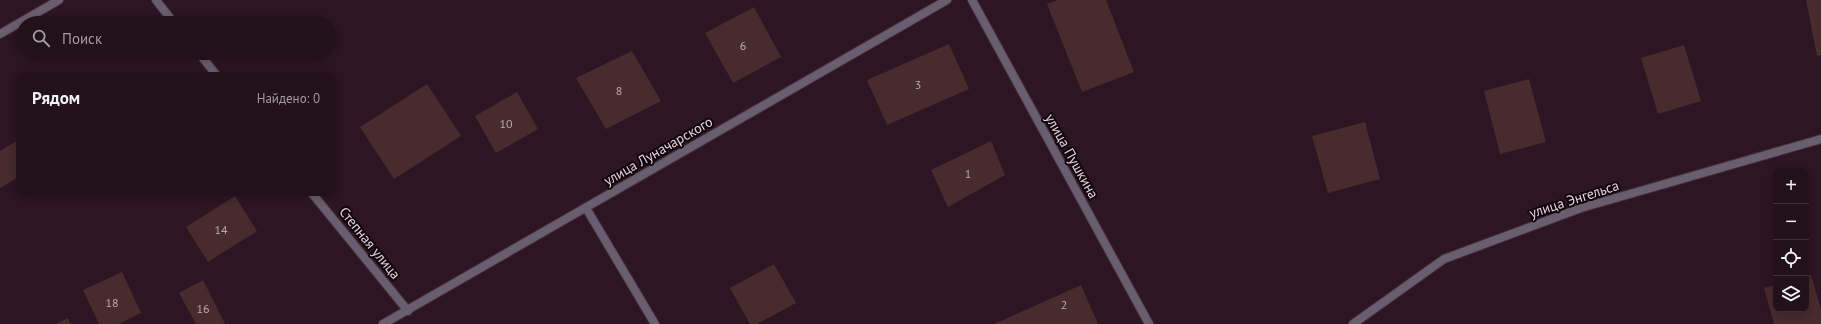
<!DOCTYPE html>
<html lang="ru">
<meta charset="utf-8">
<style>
body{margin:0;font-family:"PT Sans",sans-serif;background:#2a1923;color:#f1f3f6}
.controls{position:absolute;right:12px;bottom:12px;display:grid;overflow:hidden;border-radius:8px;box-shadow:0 2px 10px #0003}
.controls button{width:36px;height:36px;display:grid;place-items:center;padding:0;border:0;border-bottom:1px solid #3f3039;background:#22101a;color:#f1f3f6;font:20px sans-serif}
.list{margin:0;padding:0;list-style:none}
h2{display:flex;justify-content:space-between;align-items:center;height:52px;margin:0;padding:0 16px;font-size:17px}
h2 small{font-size:13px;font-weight:400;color:#a29da2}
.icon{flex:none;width:22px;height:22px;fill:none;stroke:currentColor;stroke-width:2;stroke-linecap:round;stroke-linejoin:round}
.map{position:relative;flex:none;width:1821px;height:324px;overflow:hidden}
.search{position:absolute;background:#22101a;box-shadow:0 2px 10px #0003;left:16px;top:16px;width:320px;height:44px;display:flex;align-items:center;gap:10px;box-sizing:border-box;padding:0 14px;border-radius:22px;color:#a29da2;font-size:15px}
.panel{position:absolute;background:#22101a;box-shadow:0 2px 10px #0003;left:16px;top:72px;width:320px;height:124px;border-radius:12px}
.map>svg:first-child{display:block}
</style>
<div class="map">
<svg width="1821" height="324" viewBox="0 0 1821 324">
<rect width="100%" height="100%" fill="#2d1523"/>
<g fill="#482b2c">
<path d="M1058,0H1106L1134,72L1082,92L1047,4Z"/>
<path d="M1806,0H1821V55L1817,56Z"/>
<path d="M754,7L781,57L733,83L705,33Z"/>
<path d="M949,44L969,89L887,125L867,80Z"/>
<path d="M1684,45L1701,101L1658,114L1641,58Z"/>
<path d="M632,51L661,101L606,129L576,78Z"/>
<path d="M48,71L51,76H40Z"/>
<path d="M1529,79L1546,142L1500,154L1484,91Z"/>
<path d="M427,84L461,136L394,179L360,127Z"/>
<path d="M517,92L538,129L496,153L475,116Z"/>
<path d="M1365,122L1380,179L1328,193L1312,136Z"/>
<path d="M20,139V176L0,188V151Z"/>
<path d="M991,141L1005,175L948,207L931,170Z"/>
<path d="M235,196L257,231L208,262L186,227Z"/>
<path d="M774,264L796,303L757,324H750L730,288Z"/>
<path d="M122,272L141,313L118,324H99L83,290Z"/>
<path d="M1811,275L1821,309V324H1774L1764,288L1776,285V309H1806V276Z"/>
<path d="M203,280L225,324H196L179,293Z"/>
<path d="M1081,285L1098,324H994Z"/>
<path d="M68,318L71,324H56Z"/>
</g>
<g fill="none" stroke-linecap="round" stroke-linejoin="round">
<g stroke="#47303d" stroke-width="10">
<g id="minor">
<path d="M156,0L174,23"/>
<path d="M972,0L1149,324"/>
<path d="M0,34L59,0"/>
<path d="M199,53L217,76"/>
<path d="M311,192L408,311"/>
<path d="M586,208L655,324"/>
<path d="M383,324L947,0"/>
<path d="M1353,324L1444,259L1581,208L1821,139"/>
</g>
</g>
<use href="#minor" stroke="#695e6f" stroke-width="8"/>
</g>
<g text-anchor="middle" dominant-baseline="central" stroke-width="4" stroke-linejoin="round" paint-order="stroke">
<g font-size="12" fill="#bdaab0">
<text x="743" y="45">6</text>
<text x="918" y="84">3</text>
<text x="619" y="90">8</text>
<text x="506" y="123">10</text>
<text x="968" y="173">1</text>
<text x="221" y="229">14</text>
<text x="112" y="302">18</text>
<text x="1064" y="304">2</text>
<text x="203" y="308">16</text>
</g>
<g font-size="14" fill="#e4d4dc" stroke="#0f050a">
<text transform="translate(658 151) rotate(-30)">улица Луначарского</text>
<text transform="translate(1072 156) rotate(61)">улица Пушкина</text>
<text transform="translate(1574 199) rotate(-18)">улица Энгельса</text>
<text transform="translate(370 243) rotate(51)">Степная улица</text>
</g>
</g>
</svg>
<div class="controls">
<button>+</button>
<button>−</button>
<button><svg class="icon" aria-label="locate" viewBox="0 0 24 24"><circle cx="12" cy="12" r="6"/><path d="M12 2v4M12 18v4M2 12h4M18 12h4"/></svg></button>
<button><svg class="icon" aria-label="layers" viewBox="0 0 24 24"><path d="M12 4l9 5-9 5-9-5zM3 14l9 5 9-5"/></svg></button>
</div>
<div class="search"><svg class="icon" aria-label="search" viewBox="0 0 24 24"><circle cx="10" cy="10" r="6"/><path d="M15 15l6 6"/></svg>Поиск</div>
<section class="panel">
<h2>Рядом<small>Найдено: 0</small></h2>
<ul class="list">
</ul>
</section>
</div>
